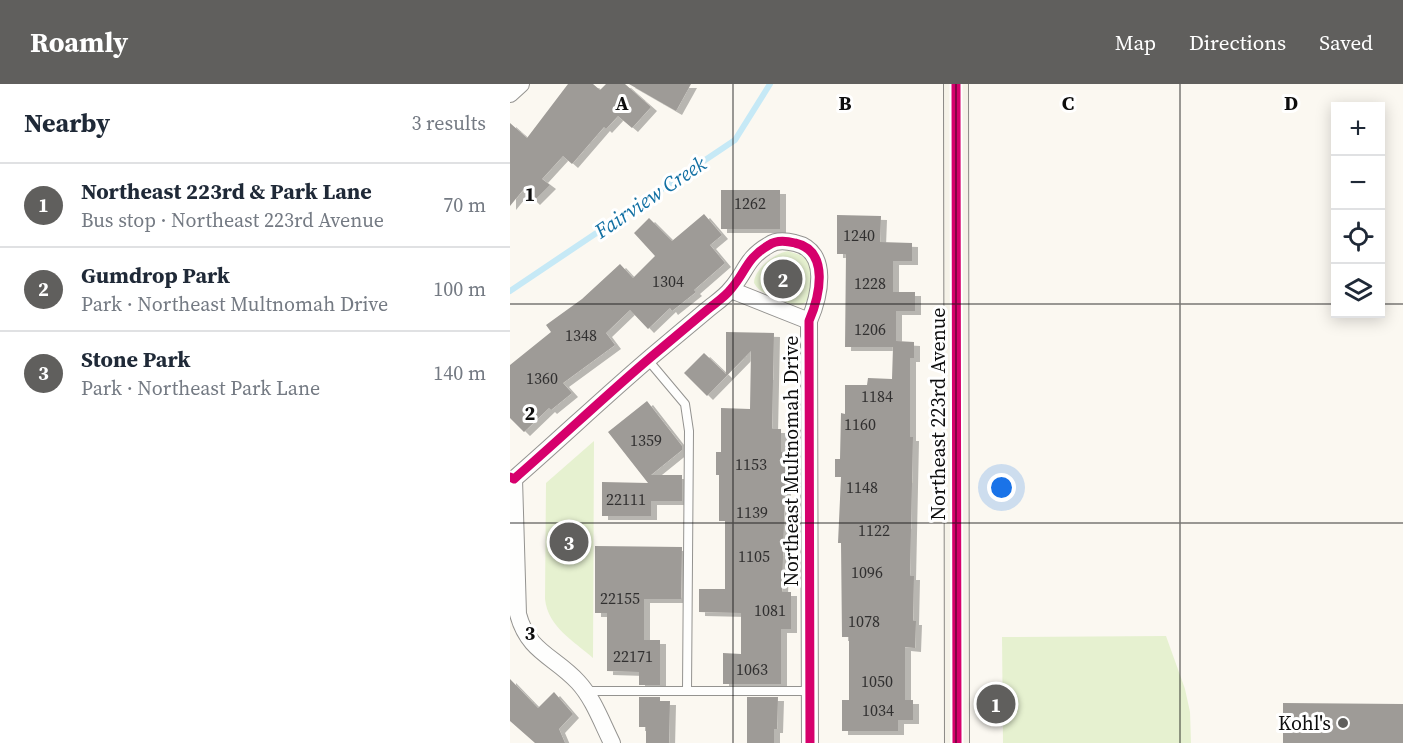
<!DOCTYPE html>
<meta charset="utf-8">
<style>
body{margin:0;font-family:"Source Serif 4",serif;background:#f6f6f7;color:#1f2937}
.controls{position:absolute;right:18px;top:18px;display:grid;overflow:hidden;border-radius:0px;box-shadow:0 3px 15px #0003}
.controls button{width:54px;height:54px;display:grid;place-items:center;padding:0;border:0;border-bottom:2px solid #e0e1e3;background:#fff;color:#1f2937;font:30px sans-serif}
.you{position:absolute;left:492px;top:404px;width:21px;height:21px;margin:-15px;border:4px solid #fff;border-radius:50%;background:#1a73e8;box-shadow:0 0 0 9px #1a73e833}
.badge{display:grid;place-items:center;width:39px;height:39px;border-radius:50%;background:#605f5d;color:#fff;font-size:20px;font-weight:700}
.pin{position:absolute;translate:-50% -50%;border:3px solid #fff;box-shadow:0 2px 6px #0006}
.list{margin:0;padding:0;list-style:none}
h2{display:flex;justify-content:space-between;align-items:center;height:78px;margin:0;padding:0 24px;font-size:26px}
h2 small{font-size:20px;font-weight:400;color:#747a83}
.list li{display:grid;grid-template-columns:39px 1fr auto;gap:18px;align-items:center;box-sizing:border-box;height:84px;padding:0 24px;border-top:2px solid #e0e1e3}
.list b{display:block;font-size:22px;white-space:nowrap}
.list p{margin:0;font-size:20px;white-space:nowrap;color:#747a83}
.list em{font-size:20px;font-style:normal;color:#747a83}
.icon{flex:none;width:33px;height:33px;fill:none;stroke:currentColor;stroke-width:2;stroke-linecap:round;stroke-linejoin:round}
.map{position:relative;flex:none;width:893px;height:659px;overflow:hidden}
header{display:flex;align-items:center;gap:36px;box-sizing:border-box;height:84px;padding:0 30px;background:#605f5d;color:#fff}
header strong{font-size:28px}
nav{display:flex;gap:33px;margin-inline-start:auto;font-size:21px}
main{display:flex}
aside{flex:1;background:#fff}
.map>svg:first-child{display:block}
</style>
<header>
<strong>Roamly</strong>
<nav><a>Map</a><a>Directions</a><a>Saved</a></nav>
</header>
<main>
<aside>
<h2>Nearby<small>3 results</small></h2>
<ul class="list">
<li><span class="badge">1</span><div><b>Northeast 223rd &amp; Park Lane</b><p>Bus stop · Northeast 223rd Avenue</p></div><em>70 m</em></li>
<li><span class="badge">2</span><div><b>Gumdrop Park</b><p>Park · Northeast Multnomah Drive</p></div><em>100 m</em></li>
<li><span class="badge">3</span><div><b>Stone Park</b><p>Park · Northeast Park Lane</p></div><em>140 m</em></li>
</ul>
</aside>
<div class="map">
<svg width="893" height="659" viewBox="0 0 893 659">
<defs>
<filter id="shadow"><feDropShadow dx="6" dy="4" stdDeviation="0" flood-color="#0004"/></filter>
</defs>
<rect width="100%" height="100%" fill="#fbf8f1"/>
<g fill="#e6f1d0">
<path d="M278,167C284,169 291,171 296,174C306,183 305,224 286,221C279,220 270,215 263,212C255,209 249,208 244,199C244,185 265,169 278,167Z"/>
<path d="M84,357L83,574C64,557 38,543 35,515L36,399Z"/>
<path d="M656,552L675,605L680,628L681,659H493L492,553Z"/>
</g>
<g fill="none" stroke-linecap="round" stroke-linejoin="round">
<path stroke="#c6e9f6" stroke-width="6" d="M0,207L225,56L260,0"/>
</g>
<g fill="#9e9b97" filter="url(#shadow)">
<path d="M58,0H83L90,6L96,0H115L141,23L122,44L108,32L96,45L94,43L62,80L53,72L32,95L40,101L24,117L13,106L0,122V39L17,54Z"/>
<path d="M119,0H181L166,27Z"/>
<rect x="211" y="106" width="59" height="39"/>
<path d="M194,130L212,151L200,161L215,179L184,206L186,208L162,227L160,224L138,245L120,226L96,249L105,261L53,299L62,309L41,326L39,324L14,348L0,334V281L41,248L36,241L72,215L110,180L123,194L145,172L124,149L139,134L162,157Z"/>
<path d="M327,131L371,132L370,158L402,159V177H383V208H405V227H386V257L404,258V274H400V353H403L400,492H404L403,537H406L405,564L395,563V616H403V636H388V647H332V616H339V553H332L331,459H328L331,393H325V375H330L331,329L335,330V301H357L358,294L382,295L383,263H335L336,170H327Z"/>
<path d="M216,248L264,249L262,345H271V368H276L272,508H281V545H271V600H213V569L231,570V529L189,528V505H215V437H209V391H206V368H211V324L240,325L241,267L197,312L174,289L194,269L216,290Z"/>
<path d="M137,317L172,362V366L141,391H172V417H141V432H92V398L138,399L98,348Z"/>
<path d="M85,462L172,463L171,515H134V556H150V601H129V588L97,587V529H85Z"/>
<path d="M0,595L28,624L44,608L63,630L49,645L55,659H25L0,637Z"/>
<path d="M129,613H150V617H160L159,659H136V643H129Z"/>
<path d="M237,613H268L267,645H264V659H237Z"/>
<path d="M773,619L893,620V659H773Z"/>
</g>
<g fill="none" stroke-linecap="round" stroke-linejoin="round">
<g stroke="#949390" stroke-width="10">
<g id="lane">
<path d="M138,276L175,320L179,347L177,606"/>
<path d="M75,607H299"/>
</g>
</g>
<g stroke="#949390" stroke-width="18">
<g id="street">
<path d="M0,10L11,0"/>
<path d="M221,206L299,237"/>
<path d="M4,395C50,355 94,313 141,273C159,258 178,242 197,226C204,220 215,213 221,205C236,188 236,174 259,161C266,156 277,157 285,159C321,167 309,214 299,237L300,659"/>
<path d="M4,395L8,530C18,568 44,572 68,598C83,614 92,639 102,659"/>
</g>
</g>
<g stroke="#8b8986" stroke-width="26">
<path id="secondary" d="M446,0L447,659"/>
</g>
<use href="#lane" stroke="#fefefd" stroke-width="8"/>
<use href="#street" stroke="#fefefd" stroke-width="16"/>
<use href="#secondary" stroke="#f5f2e8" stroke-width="24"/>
<g stroke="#fff" stroke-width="13">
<g id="cycleway">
<path d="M446,0L447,659"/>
<path d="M0,393L4,395C50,355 94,313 141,273C159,258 178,242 197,226C204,220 215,213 221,205C236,188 236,174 259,161C266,156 277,157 285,159C321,167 309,214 299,237L300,659"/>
</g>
</g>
<use href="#cycleway" stroke="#d6006c" stroke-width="9"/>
</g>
<path fill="none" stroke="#0d0d0d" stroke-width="1.5" stroke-opacity="0.55" d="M223,0V659M446,0V659M670,0V659M0,220H826M870,220H893M0,439H893"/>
<circle fill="#605f5d" stroke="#fff" stroke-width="2" cx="833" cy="639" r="6"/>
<g text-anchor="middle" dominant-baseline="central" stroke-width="6" stroke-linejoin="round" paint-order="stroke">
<g font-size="16" fill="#313030">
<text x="240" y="119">1262</text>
<text x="349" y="151">1240</text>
<text x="158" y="197">1304</text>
<text x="360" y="199">1228</text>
<text x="360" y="245">1206</text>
<text x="71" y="251">1348</text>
<text x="32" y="294">1360</text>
<text x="367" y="312">1184</text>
<text x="350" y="340">1160</text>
<text x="136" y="356">1359</text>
<text x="241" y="380">1153</text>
<text x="352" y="403">1148</text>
<text x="116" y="415">22111</text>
<text x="242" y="428">1139</text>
<text x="364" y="446">1122</text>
<text x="244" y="472">1105</text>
<text x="357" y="488">1096</text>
<text x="110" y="514">22155</text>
<text x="260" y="526">1081</text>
<text x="354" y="537">1078</text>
<text x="123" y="572">22171</text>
<text x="242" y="585">1063</text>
<text x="367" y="597">1050</text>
<text x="368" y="626">1034</text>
</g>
<g font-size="20" fill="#0d0d0d" stroke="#fff">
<text transform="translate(428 330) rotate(-90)">Northeast 223rd Avenue</text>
<text transform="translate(281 377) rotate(-90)">Northeast Multnomah Drive</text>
</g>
<g font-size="20" fill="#0d0d0d" stroke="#fff" text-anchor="end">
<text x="821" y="639">Kohl's</text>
</g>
<g font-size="21" font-style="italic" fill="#1270a3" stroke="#fff">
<text transform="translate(140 113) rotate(-34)">Fairview Creek</text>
</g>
</g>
<g font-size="20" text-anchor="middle" font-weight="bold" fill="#0d0d0d" stroke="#fff" stroke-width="6" stroke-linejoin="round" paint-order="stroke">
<text x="112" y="26">A</text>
<text x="335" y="26">B</text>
<text x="558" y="26">C</text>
<text x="781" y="26">D</text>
<text x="20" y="117">1</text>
<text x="20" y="336">2</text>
<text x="20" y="556">3</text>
</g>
</svg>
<div class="controls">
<button>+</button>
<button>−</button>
<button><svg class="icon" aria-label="locate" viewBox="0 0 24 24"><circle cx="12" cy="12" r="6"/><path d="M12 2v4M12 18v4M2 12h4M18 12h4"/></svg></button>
<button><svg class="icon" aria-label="layers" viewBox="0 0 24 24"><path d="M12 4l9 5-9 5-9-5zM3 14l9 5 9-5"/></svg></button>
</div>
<div class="you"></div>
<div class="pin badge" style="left:486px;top:620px">1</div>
<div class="pin badge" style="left:273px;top:195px">2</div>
<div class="pin badge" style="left:59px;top:458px">3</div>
</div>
</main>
